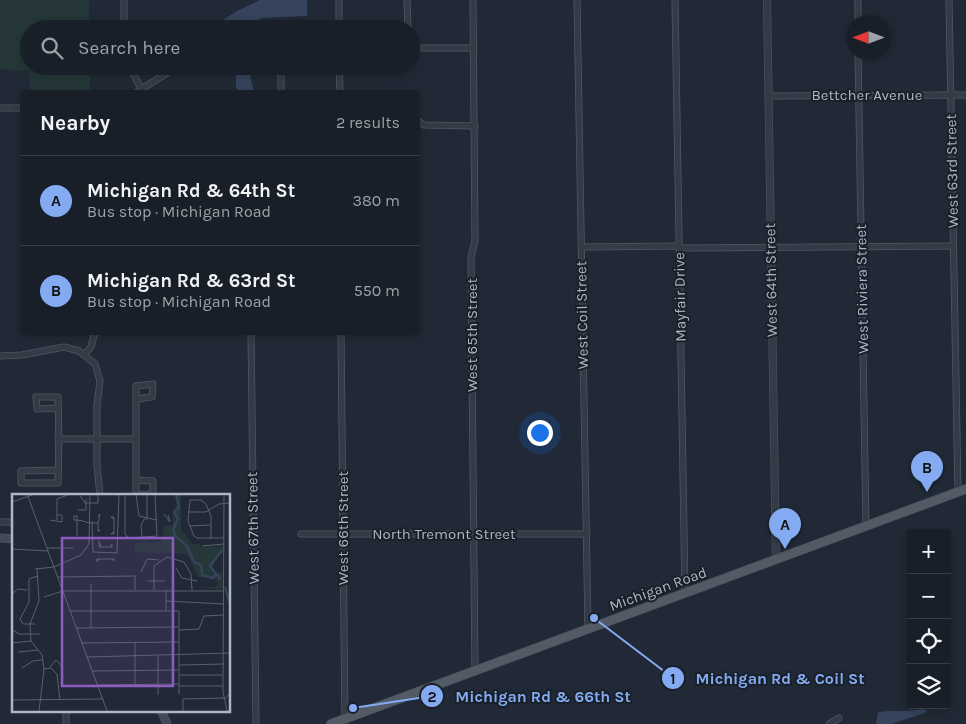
<!DOCTYPE html>
<meta charset="utf-8">
<style>
body{margin:0;font-family:Karla,sans-serif;background:#252c34;color:#f1f3f6}
.controls{position:absolute;right:15px;bottom:15px;display:grid;overflow:hidden;border-radius:5px;box-shadow:0 2px 8px #0003}
.controls button{width:45px;height:45px;display:grid;place-items:center;padding:0;border:0;border-bottom:1px solid #363d45;background:#181f28;color:#f1f3f6;font:25px sans-serif}
.compass{position:absolute;left:846px;top:15px;width:45px;height:45px;border-radius:50%;background:#181f28;box-shadow:0 2px 8px #0003;rotate:270deg}
.you{position:absolute;left:539px;top:432px;width:18px;height:18px;margin:-12px;border:4px solid #fff;border-radius:50%;background:#1a73e8;box-shadow:0 0 0 8px #1a73e833}
.badge{display:grid;place-items:center;width:32px;height:32px;border-radius:50%;background:#84abf2;color:#111;font-size:16px;font-weight:700}
.pin{position:absolute;translate:-50% -41px;filter:drop-shadow(0 1px 2px #0008)}
.pin::after{content:'';position:absolute;top:26px;width:18px;height:15px;background:inherit;clip-path:polygon(0 0,100% 0,50% 100%)}
.list{margin:0;padding:0;list-style:none}
h2{display:flex;justify-content:space-between;align-items:center;height:65px;margin:0;padding:0 20px;font-size:21px}
h2 small{font-size:16px;font-weight:400;color:#9fa2a8}
.list li{display:grid;grid-template-columns:32px 1fr auto;gap:15px;align-items:center;box-sizing:border-box;height:90px;padding:0 20px;border-top:1px solid #363d45}
.list b{display:block;font-size:19px;white-space:nowrap}
.list p{margin:0;font-size:16px;white-space:nowrap;color:#9fa2a8}
.list em{font-size:16px;font-style:normal;color:#9fa2a8}
.icon{flex:none;width:28px;height:28px;fill:none;stroke:currentColor;stroke-width:2;stroke-linecap:round;stroke-linejoin:round}
.map{position:relative;flex:none;width:966px;height:724px;overflow:hidden}
.search{position:absolute;background:#181f28;box-shadow:0 2px 8px #0003;left:20px;top:20px;width:400px;height:55px;display:flex;align-items:center;gap:12px;box-sizing:border-box;padding:0 18px;border-radius:28px;color:#9fa2a8;font-size:19px}
.panel{position:absolute;background:#181f28;box-shadow:0 2px 8px #0003;left:20px;top:90px;width:400px;height:245px;border-radius:5px}
.map>svg:first-child{display:block}
</style>
<div class="map">
<svg width="966" height="724" viewBox="0 0 966 724">
<rect width="100%" height="100%" fill="#202935"/>
<path fill="#253738" d="M0,0H89V29H29V66H90V92H30L29,71L0,69Z"/>
<g fill="#35445c">
<path d="M260,0H307V16L262,18L247,26L246,29H222L218,23L237,11Z"/>
<path d="M236,66H248L254,92H239L236,88Z"/>
<path d="M922,709L926,710L927,712L892,724H876L878,712C892,710 907,712 922,709Z"/>
</g>
<g fill="none" stroke-linecap="round" stroke-linejoin="round">
<g stroke="#515864" stroke-width="7">
<g id="minor">
<path d="M339,0V29"/>
<path d="M407,0L408,29"/>
<path d="M473,0L475,241L471,257L475,671"/>
<path d="M577,0L588,629"/>
<path d="M675,0L685,593"/>
<path d="M858,0V22"/>
<path d="M949,0L958,492"/>
<path d="M124,29V0"/>
<path d="M411,48H474"/>
<path d="M858,52L866,526"/>
<path d="M129,66L143,92"/>
<path d="M281,66V92"/>
<path d="M339,66L340,92"/>
<path d="M137,92L178,66"/>
<path d="M768,96L966,95"/>
<path d="M0,108H22"/>
<path d="M418,121L424,125L475,126"/>
<path d="M581,247L679,246"/>
<path d="M679,248L953,246"/>
<path d="M251,332L256,724"/>
<path d="M341,332L345,724"/>
<path d="M85,354L91,347L95,332"/>
<path d="M0,356L22,355L64,347L79,351L95,364L100,381L97,405V466L100,495"/>
<path d="M136,399L152,397L153,384L136,386V495L153,494V481L136,480"/>
<path d="M58,408L37,409L36,397H58C59,425 59,454 58,483H21V471L58,470"/>
<path d="M58,439H136"/>
<path d="M0,522H14"/>
<path d="M301,534H587"/>
<path d="M66,724V710"/>
<path d="M829,724L839,718"/>
</g>
</g>
<g stroke="#515864" stroke-width="8">
<path id="tertiary" d="M767,0L776,560"/>
</g>
<g stroke="#515864" stroke-width="9">
<g id="secondary">
<path d="M0,538L14,539"/>
<path d="M161,710L167,724"/>
</g>
</g>
<g stroke="#3d444f" stroke-width="10">
<path id="primary" d="M331,724L966,489"/>
</g>
<use href="#minor" stroke="#343b46" stroke-width="5.5"/>
<use href="#tertiary" stroke="#343b46" stroke-width="7"/>
<use href="#secondary" stroke="#424a59" stroke-width="8"/>
<use href="#primary" stroke="#525a66" stroke-width="9"/>
</g>
<g text-anchor="middle" dominant-baseline="central" stroke-width="4" stroke-linejoin="round" paint-order="stroke">
<g font-size="15" fill="#aeb5c3" stroke="#19202a">
<text x="867" y="95">Bettcher Avenue</text>
<text transform="translate(952 171) rotate(-91)">West 63rd Street</text>
<text transform="translate(771 280) rotate(-91)">West 64th Street</text>
<text transform="translate(862 289) rotate(-91)">West Riviera Street</text>
<text transform="translate(680 297) rotate(-91)">Mayfair Drive</text>
<text transform="translate(582 315) rotate(-91)">West Coil Street</text>
<text transform="translate(472 335) rotate(-90)">West 65th Street</text>
<text transform="translate(253 528) rotate(-91)">West 67th Street</text>
<text transform="translate(343 528) rotate(-90)">West 66th Street</text>
<text x="444" y="534">North Tremont Street</text>
<text transform="translate(658 589) rotate(-20)">Michigan Road</text>
</g>
</g>
<g transform="translate(12 494)">
<rect width="218" height="218" fill="#202935"/>
<path d="M161,0H169V35L180,50H188V53L211,52V58L200,71L203,78L210,79L211,95H191L205,92L206,89L203,85L186,83L175,60L123,58V49L150,48L152,32L161,31V18L166,8Z" fill="#253738"/>
<path fill="none" stroke="#35445c" stroke-width="2.5" d="M164,0L167,14L162,18L166,25L161,36L164,43L175,52L182,68L189,71L190,81L201,84L204,80M209,86L198,72L210,56M213,93L218,109"/>
<path fill="none" stroke="#59616e" stroke-width="1" d="M15,0L95,217M67,0L73,9H86V0M113,0V40L117,44L145,42L143,0M124,0L127,22L144,26M135,0V26M212,0L211,198L215,217M0,8L23,0M66,16H74V5M176,18H194L207,10L218,9M152,20L158,28L156,21M86,23L88,20L86,29V37H88L86,35M38,26L50,28V21H45M45,26V5L58,0M80,27L81,58L105,59L107,0M178,32L199,31M102,38L99,40H102V23H99L102,25M65,42V22H62V26H65L71,27L77,29H86M130,43L129,31L133,24M199,44V22L194,10L189,6H178L176,27L182,42L185,44H212M190,52L212,50M89,53L87,47V53H100V50L98,53M35,54H61M0,55L36,57M87,65L85,68V65H102V67L100,65M42,73L69,61L77,50L78,0M164,74L170,84L185,87M23,75L42,73M25,75L27,107L18,130L19,147L30,161L32,175L27,217M129,78L135,65L147,66M46,83L123,82V96M136,87H153M142,96V72L155,63L172,68L179,80L180,96M0,100L6,95L15,96M32,103L51,97H212M154,107L212,110M58,117H167V200M154,117V96M23,130H11L8,125L17,108V85L26,82M64,134L167,133M79,134V90M0,136L7,140H28M167,136L187,135L192,122L212,121M123,148V190M0,149L19,147M70,149L167,148M6,158L26,156M146,162V201M75,163L218,159M167,171L212,170M38,173L44,166L51,173M10,174L21,167L30,166M32,175L39,174L45,180L48,206M80,177L167,176M167,181H211M85,191L167,190M167,192H211M0,206L91,205M171,217V205L214,204L218,199"/>
<path fill="#8d5cc0" fill-opacity="0.15" stroke="#8d5cc0" stroke-width="2.5" d="M50,44H161V192H50Z"/>
<rect width="218" height="218" fill="none" stroke="#aeb5c3" stroke-width="2.5"/>
</g>
<path fill="none" stroke="#84abf2" stroke-width="2" d="M594 618L673 678M353 708L432 696"/>
<g fill="#84abf2" stroke="#19202a" stroke-width="2">
<circle cx="594" cy="618" r="5"/>
<circle cx="353" cy="708" r="5"/>
<circle cx="673" cy="678" r="12"/>
<circle cx="432" cy="696" r="12"/>
</g>
<g font-size="15" text-anchor="middle" font-weight="bold" fill="#111">
<text x="673" y="684">1</text>
<text x="432" y="702">2</text>
</g>
<g font-size="16" text-anchor="middle" font-weight="bold" fill="#84abf2" stroke="#19202a" stroke-width="4" stroke-linejoin="round" paint-order="stroke">
<text x="780" y="684">Michigan Rd &amp; Coil St</text>
<text x="543" y="702">Michigan Rd &amp; 66th St</text>
</g>
</svg>
<div class="controls">
<button>+</button>
<button>−</button>
<button><svg class="icon" aria-label="locate" viewBox="0 0 24 24"><circle cx="12" cy="12" r="6"/><path d="M12 2v4M12 18v4M2 12h4M18 12h4"/></svg></button>
<button><svg class="icon" aria-label="layers" viewBox="0 0 24 24"><path d="M12 4l9 5-9 5-9-5zM3 14l9 5 9-5"/></svg></button>
</div>
<svg class="compass" viewBox="-18 -18 36 36"><path d="M0-13l5 13h-10z" fill="#e53935"/><path d="M0 13l5-13h-10z" fill="#9fa2a8"/></svg>
<div class="you"></div>
<div class="pin badge" style="left:785px;top:549px">A</div>
<div class="pin badge" style="left:927px;top:492px">B</div>
<div class="search"><svg class="icon" aria-label="search" viewBox="0 0 24 24"><circle cx="10" cy="10" r="6"/><path d="M15 15l6 6"/></svg>Search here</div>
<section class="panel">
<h2>Nearby<small>2 results</small></h2>
<ul class="list">
<li><span class="badge">A</span><div><b>Michigan Rd &amp; 64th St</b><p>Bus stop · Michigan Road</p></div><em>380 m</em></li>
<li><span class="badge">B</span><div><b>Michigan Rd &amp; 63rd St</b><p>Bus stop · Michigan Road</p></div><em>550 m</em></li>
</ul>
</section>
</div>
